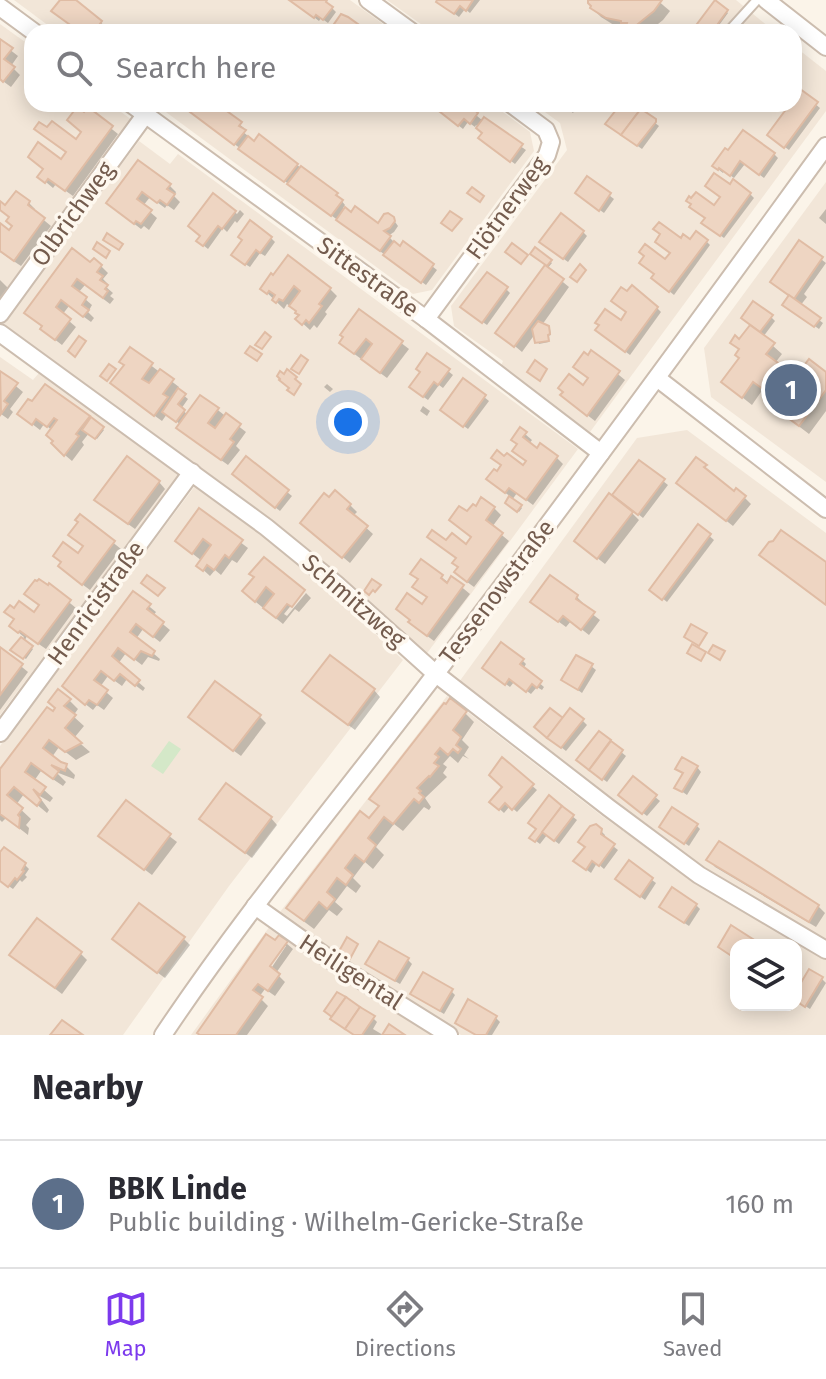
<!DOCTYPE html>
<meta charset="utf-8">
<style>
body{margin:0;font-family:"Fira Sans",sans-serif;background:#f2f2f3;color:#2b2b33}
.controls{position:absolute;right:24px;bottom:24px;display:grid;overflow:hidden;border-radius:16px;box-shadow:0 4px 20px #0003}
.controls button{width:72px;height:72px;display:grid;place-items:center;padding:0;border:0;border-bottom:2px solid #e1e1e2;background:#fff;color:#2b2b33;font:40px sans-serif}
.you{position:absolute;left:348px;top:422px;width:28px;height:28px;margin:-20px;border:6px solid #fff;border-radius:50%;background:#1a73e8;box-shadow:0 0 0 12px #1a73e833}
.badge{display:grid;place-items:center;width:52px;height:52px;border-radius:50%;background:#7c3aed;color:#fff;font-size:26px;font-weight:700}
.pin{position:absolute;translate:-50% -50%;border:4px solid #fff;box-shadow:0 2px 8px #0006}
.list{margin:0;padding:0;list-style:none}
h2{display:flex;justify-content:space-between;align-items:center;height:104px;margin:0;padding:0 32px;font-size:34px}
h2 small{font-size:26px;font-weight:400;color:#7c7c81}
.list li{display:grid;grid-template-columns:52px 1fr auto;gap:24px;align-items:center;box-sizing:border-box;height:128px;padding:0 32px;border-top:2px solid #e1e1e2}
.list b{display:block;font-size:30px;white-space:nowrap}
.list p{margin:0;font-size:26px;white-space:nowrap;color:#7c7c81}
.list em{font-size:26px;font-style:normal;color:#7c7c81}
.icon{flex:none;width:44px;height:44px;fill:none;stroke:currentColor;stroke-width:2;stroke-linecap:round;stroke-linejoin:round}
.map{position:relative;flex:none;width:826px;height:1035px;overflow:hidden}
.search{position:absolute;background:#fff;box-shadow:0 4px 20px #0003;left:24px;right:24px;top:24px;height:88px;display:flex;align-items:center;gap:20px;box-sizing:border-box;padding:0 28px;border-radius:24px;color:#7c7c81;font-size:30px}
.sheet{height:232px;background:#fff}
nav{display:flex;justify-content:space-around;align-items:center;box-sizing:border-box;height:112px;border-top:2px solid #e1e1e2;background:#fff;font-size:22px;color:#7c7c81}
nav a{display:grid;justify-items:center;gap:4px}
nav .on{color:#7c3aed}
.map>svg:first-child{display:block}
</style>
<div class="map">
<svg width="826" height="1035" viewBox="0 0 826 1035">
<rect width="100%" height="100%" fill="#fbf4e9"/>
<g fill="#f2e6d8" fill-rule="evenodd">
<path d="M14,0H350L394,32H57Z"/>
<path d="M387,0H736L775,32H432Z"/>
<path d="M0,24L32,47V104H110L132,120L0,297Z"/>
<path d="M794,46L826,71V111L590,432L501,366L503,361L454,326L451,306L567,150L560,123L534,104H794Z"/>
<path d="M155,104H492L530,132L534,151L432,290L413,294Z"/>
<path d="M139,141L170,164L178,154L578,449L425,656L342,577L251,504L2,324Z"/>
<path d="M826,182V482L711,397L704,348Z"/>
<path d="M0,357L33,380L39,373L180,475L0,715Z"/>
<path d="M687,430L826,533V941L700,866L612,802L459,682L637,438Z"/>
<path d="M195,486L262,535L332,593L403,660L229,886L123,1035H0V746Z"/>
<path d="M447,696L602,816L695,882L826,958V1035H461L345,963L280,912ZM736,945H796V1005H736Z"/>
<path d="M270,926L338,973L438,1035H191Z"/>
</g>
<path fill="#d4e8c8" d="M169,741L181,749L163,774L151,766Z"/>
<g fill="#0003" fill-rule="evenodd">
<path d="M62,0H72L105,26L101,32H81Z"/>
<path d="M292,0H324L336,12L328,23L321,18L319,21Z"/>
<path d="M440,0H480L470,13L465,9L459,17L443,5Z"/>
<path d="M590,0H657L670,11L663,20L648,32H634L617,27L601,17L592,8Z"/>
<path d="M715,3L728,13L714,32H694Z"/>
<path d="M745,26L754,32H741Z"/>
<path d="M0,42L18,56L11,66L20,75L11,87L0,79Z"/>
<path d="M796,88L820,108L789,150L774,139L792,104H794V91Z"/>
<path d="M180,104H214L244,128L242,131L248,136L247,138L297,165L336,194L345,205L343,208L352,214L378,225L393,219L398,226L394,232L388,236L401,249L404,244L437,270L426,285Z"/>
<path d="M431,104H463L483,121L526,150L515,164L485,142L484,133L476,125L475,127L468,122L463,129Z"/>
<path d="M561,104H579L573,113Z"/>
<path d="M626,104H630L659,126L642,149L612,128Z"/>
<path d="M88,110L118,134L73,196L56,184L53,188L40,177L61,162L83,132L85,115Z"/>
<path d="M774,154L778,158L764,178L745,164L734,178L724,171L723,173L714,166Z"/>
<path d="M138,163L170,186L176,192L174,196L180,202L174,210L167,205L165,208L150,197L143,206L157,218L149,230L144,226L141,229L115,209Z"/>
<path d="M588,179L614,199L604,213L582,197Z"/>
<path d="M730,187L750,194L754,198L724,238L708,227L715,208Z"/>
<path d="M213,196L237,214L240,210L244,214L237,223L235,221L227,232L223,228L208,249L203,245Z"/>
<path d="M0,203L6,207L29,203L35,209L34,212L51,226L21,266L0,252V226L9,233L14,226L11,218L0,210Z"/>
<path d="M826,209V224L819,218Z"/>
<path d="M583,232L587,236L568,262L546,246Z"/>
<path d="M271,238L275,242L265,256L260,253L250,267L237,259Z"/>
<path d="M681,241H706L710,245L674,295L658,282L665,262Z"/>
<path d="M800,243L826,263L804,294L807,297L800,306L823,323L819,329L789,308Z"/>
<path d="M536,250L552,263L547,269L569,287L542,325L550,329L551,335L548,336L549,342L539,344L535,334L522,352L498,332L547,265Z"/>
<path d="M91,265L101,266L108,273L103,279L108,284L106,287L113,293L110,296L114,299L110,304L85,285L78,293L92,305L88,312L94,318L91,322L69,306L62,315L76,327L62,345L49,335L43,327L34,319Z"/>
<path d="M271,276L330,289L337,296L325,312L327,314L317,328L314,325L310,330L298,319L301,315L291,305L290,306L287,304L284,309L262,288Z"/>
<path d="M0,280L10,290L0,304Z"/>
<path d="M506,289L510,293L487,325L467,311Z"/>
<path d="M657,308L661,312L630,355L602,334L621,322Z"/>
<path d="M360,311L409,349L387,378L349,350Z"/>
<path d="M771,317L775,321L763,337L782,354L775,363L796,379L826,374V411L809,434L792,421L783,412L784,409L763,389L752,405L723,382L741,358L740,342L752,325Z"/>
<path d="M131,350L179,387L177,390L188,399L181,409L188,415L201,397L246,432L236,446L240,450L228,465L186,435L181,425L167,414L162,421L119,390Z"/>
<path d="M592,353L625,380L595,421L569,401L565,392L584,387L590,379L588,357Z"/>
<path d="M428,355L453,375L443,388L439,385L428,400L415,391Z"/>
<path d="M0,373L23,392L10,409L13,412L8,419L1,414L0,416Z"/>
<path d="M464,381L489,401L468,429L447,414Z"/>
<path d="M327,384L333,389L330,392L324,387Z"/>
<path d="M32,404L88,418L104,430L97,439L89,433L82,442L84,445L72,461L59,450L52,430L44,424L40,430L27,420Z"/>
<path d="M423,406L430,411L427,416L420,411Z"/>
<path d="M525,434L532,440L529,444L557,458L563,464L533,505L517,493L512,500L522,508L519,512L507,503L511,497L496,486L524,468L528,462L519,445L513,439Z"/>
<path d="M246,459L292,496L280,511L238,478Z"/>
<path d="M697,460L712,473L710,475L735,493L744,497L751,504L733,526L686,489Z"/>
<path d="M639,462L668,485L643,518L632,509L630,511L639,520L605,564L583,547L621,501Z"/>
<path d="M159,482L165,489L135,529L103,506Z"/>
<path d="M329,500L350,505L357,512L353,516L373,534L350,563L309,529Z"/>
<path d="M494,508L501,515L492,527L509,541L474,587L463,579L458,559L447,543L467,546L473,538L468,514Z"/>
<path d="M199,511L248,548L237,563L232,560L221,575L215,570L210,576L199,566L202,561L184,547Z"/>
<path d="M80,516L121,549L90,590L67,573L85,547Z"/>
<path d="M699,527L714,540L667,602L656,593Z"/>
<path d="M421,561L449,583L452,579L470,594L434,641L418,629L429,598L419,580Z"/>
<path d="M256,577L303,591L284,614L287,616L306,593L311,598L299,612L295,609L283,624L251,598Z"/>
<path d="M49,586L76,608L46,649L27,636L24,642L33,649L26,659L13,650L24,637L18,632L40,606L33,601Z"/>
<path d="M134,594L156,612L153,616L170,630L160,642L143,629L136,639L160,659L159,661L148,657L142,665L126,653L118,664L145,688L143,691L127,679L122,686L108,676L100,687L113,698L104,710L97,705L93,710L71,693Z"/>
<path d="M577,597L583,603L582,606L600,620L589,635L571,621L566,627L540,608Z"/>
<path d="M0,649L28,672L0,710Z"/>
<path d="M522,660L526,664L523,669L544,687L542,690L537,687L531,694L514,682L510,687L489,672Z"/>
<path d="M591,666L596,670L582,693L564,680Z"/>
<path d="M374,690L380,697L355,730L312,698Z"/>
<path d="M69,700L78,709L73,716L84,726L74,738L90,752L76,760L59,747L52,757L66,766L75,775L74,779L56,772L66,782L63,786L41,771L34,781L53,798L50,802L38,795L49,810L47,813L24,794L16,805L31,819L26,825L29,828L28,835L6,818L2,822L0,820V772L53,714Z"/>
<path d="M465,713L474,722L462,740L469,747L464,755L469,759L463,756L458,763L450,756L443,764L447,767L443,773L447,777L425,798L431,807L429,810L424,807L403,831L394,824L376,847L384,855L373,869L365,862L353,878L361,886L356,893L347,886L335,902L343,909L337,916L329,910L314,929L298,917L380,808L371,799Z"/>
<path d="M259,716L266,723L241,756L197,724Z"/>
<path d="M563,721H583L587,725L566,751L541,731Z"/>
<path d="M599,734L626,756L607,782L583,764Z"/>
<path d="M502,760L537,790L517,812L510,806L504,813L492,802L505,787Z"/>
<path d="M697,767L701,772L687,795L677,788L684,774L677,769Z"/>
<path d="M633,779L660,801L647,816L625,799Z"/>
<path d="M549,798L577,820L559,844L547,835L540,844L532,838L538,829Z"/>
<path d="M126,803L177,842L152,875L108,842Z"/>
<path d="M271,818L277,825L252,858L208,825Z"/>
<path d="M696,825L700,829L689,846L666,830Z"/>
<path d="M600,830L605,835L604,839L618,850L604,869L597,863L591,873L580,865Z"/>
<path d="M0,855L25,865L29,869L25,875L27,877L22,882L20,880L13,889L0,880Z"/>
<path d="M709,860L818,906L825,913L816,927L715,867Z"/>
<path d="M629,863L656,883L645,900L622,883Z"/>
<path d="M696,905L700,909L689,926L665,910Z"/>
<path d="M183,938L190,945L165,978L121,946Z"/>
<path d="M275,943H286L293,949L276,973L285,982L275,996L265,989L259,997L268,1006L247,1035H202ZM282,946H286L266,976L262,973Z"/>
<path d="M81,954L87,960L62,994L19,961Z"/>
<path d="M408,960L412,964L400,984L372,968Z"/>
<path d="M822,979L826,983L810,1009L796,1000V995Z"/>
<path d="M451,991L455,995L444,1014L416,997Z"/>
<path d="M373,1018L377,1022L373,1029L383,1035H355Z"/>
<path d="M496,1018L500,1022L492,1035H476L457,1023Z"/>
</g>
<g fill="#eed5c2" stroke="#e0bca4" stroke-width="2">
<path d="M60,0H76L102,21L94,32H80L51,11Z"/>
<path d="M289,0H327L326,2L333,7L323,20L316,15L314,18Z"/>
<path d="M437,0H473L466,11L460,6L454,14L436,2Z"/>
<path d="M588,0H662L654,11L633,28L626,27L627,23H621V21L606,18L590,8L591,6L588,3Z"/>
<path d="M715,0L728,10L712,32H691Z"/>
<path d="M341,14L348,17L369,32H337L332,27Z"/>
<path d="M0,39L13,48L4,59L15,67L3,82L0,79Z"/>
<path d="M796,86L818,102L784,148L767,135L790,104H794Z"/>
<path d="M196,104H217L242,122L239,126L246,130L234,145L190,112Z"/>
<path d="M430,104H468L478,113L470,124L464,119L458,126Z"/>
<path d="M623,104H632L640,110L621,135L605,124L620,105L621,106Z"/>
<path d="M77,107L84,112L88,107L113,126L65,191L48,179L45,183L37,177L43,169L28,157L38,142L61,159L66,152L34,129L39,122L47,127L52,121L76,139L81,132L67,120Z"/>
<path d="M640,110L644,111L656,119V122L637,146L621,135Z"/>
<path d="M484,117L523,144L510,162L478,138L482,133L476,128Z"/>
<path d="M743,130L775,153L759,175L740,161L730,176L719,168L718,170L712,166L725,148L728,150Z"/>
<path d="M259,134L298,164L284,182L238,149L248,136L254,141Z"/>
<path d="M138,160L171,184L167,189L175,194L167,205L160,200L157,203L142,192L137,199L152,210L141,224L136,221L134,224L106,203Z"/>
<path d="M301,166L338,193L336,195L343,200L331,216L287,184Z"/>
<path d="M714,173L730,184L733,179L751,193L720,236L701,223L705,218L689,207L691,204L686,201L689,196L691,198L696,192L714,205L720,197L705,186Z"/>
<path d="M587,176L611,193L599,211L575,193Z"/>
<path d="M472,187L484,196L480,202L467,193Z"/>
<path d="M16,191L30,201L28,205L45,218L14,261L0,251V223L9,230L12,226L6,221L9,217L0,210V201L5,205Z"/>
<path d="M213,193L236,211L222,229L218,226L203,246L196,241L200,236L188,226Z"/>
<path d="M355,206L378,223L384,214L388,213L394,217L395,221L390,228L384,231L391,236L380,251L336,220L345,207L351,212Z"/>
<path d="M450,211L462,219L452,231L441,223Z"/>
<path d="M561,213L584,231L563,259L539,242Z"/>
<path d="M250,220L272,237L260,253L256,250L245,265L231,255L242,240L238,237Z"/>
<path d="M659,222L681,238L683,234L690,239L696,231L708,240L669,292L651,278L654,274L639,263L644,256L639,252L645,244L665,259L670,253L655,242L660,234L653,229Z"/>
<path d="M107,233L123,244L119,250L103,240Z"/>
<path d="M799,240L823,257L794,299L770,282Z"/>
<path d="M394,241L400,246L403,241L434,264L421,283L383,255Z"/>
<path d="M97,242L110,251L106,258L93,249Z"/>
<path d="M512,243L528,255L521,264L505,252Z"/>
<path d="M535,247L552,260L547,266L530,254Z"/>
<path d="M72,248L90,262L94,258L102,265L97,272L103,276L100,280L108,285L105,289L108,291L103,298L77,279L72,286L87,297L82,305L89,310L83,317L61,300L56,307L71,319L55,340L40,329L42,326L24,313Z"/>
<path d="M288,255L331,288L319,304L322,306L309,323L306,320L302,325L295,319L299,315L295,313L296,311L289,306L300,291L294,286L283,301L279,299L276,303L272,300L275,295L269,291L267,294L260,289L271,273L273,275Z"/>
<path d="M580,264L586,270L577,282L570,277Z"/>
<path d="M545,265L564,279L514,347L495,333Z"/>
<path d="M487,272L508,287L482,323L460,307Z"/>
<path d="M632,285L658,307L625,352L595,330L599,325L595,323L605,309L621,320L626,312L611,301L621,287L627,291Z"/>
<path d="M789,295L821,318L814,327L782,305Z"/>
<path d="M753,301L773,315L760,332L741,318Z"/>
<path d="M359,309L403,341L380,373L361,359L372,344L366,339L354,354L339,343L343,337L340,335Z"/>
<path d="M538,321L549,326L550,334L548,335L549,341L535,343L532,329Z"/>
<path d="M750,325L775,343L766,354L796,376L809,359L826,372V390L799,426L780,412L783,408L765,395L767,392L753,382L742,398L721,382L739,358L735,355L739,349L730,343L735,335L739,339Z"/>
<path d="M265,332L271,337L262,349L255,345Z"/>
<path d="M79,336L86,341L75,357L68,351Z"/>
<path d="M250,346L262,354L257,361L245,353Z"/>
<path d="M130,347L153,363L142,379L149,383L160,369L174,379L163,394L168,397L154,416L110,383L124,365L119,362Z"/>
<path d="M591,350L620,371L587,416L560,395L563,392L558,388L569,374L583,385L588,378L573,367L584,352L588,355Z"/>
<path d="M427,353L450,369L438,385L434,382L423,397L409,387L420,372L416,369Z"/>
<path d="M301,355L308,360L299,374L291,369Z"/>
<path d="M535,360L547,369L540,381L527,372Z"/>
<path d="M109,364L116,369L107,381L100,376Z"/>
<path d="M287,369L297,377L295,379L301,384L294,395L287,390L289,388L279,380L280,379L277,376L280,371L284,374Z"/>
<path d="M0,371L18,383L4,401L8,404L1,414Z"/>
<path d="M463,378L486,395L463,427L440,410Z"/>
<path d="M45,384L90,416L76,434L79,436L64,456L51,443L53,441L46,435L57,420L54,418L47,427L36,419L32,425L17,414L28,399L32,401Z"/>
<path d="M178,388L186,394L178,404L185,410L176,422L162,412Z"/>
<path d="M200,395L219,408L208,423L215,428L226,413L241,424L230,439L234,442L221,460L176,428Z"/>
<path d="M91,417L104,427L95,439L82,430Z"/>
<path d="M520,427L527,432L523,437L537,448L540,443L558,456L526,500L509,488L505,493L486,479L494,469L497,471L501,465L491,458L497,450L504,456L507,453L523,465L526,461L512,451L517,444L511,440Z"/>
<path d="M127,456L160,481L128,524L94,500Z"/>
<path d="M246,456L289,490L275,508L232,474Z"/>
<path d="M696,457L707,465L704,467L734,491L736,488L746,496L726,521L676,483Z"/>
<path d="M639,460L665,479L638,515L612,495Z"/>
<path d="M335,490L351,504L347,509L368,526L342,558L300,523L324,493L329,497Z"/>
<path d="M609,493L633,512L597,559L574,541Z"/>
<path d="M509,496L522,505L517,512L505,503Z"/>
<path d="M481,497L495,507L486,520L503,533L467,582L454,572L458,567L452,563L456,558L427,537L432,530L446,540L452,533L466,544L471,537L449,520L459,506L467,511L473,504L476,506Z"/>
<path d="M199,508L243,540L229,558L225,555L214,570L207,565L203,571L196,566L211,545L203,539L192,554L175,541Z"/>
<path d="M80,514L115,541L82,585L58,566L61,562L53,556L63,542L78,553L83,546L68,535L78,522L75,520Z"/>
<path d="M698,524L711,534L662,600L649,590Z"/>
<path d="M781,530L826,562V605L759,555L769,542L773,541Z"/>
<path d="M264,557L305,590L292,607L287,604L276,618L263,608L274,594L266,587L255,602L242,591L254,577L249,574Z"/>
<path d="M421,559L443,575L441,578L447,583L451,576L464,585L427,636L408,622L410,620L396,609L407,593L422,604L427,597L412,587L418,579L410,574Z"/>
<path d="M147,575L165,588L158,596L141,583Z"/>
<path d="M550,575L578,595L576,599L595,612L581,630L563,616L558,622L530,602Z"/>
<path d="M39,579L48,585L49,583L71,600L38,644L20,631L18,633L9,626L14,619L4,612L10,605L14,608L19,601L34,612L39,605L24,594L35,580L37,581Z"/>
<path d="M372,579L381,585L375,592L373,590L369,595L364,591Z"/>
<path d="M133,591L151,604L147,609L164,622L153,637L136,624L130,632L155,651L152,656L141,651L134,660L118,648L112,656L140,680L135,686L120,674L114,681L101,671L94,680L108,690L97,705L89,700L85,705L62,686Z"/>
<path d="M691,624L707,633L699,646L684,637Z"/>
<path d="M21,637L33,646L23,659L10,650Z"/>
<path d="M501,642L524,659L520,664L542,681L537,688L532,684L526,692L509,679L505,685L482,668Z"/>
<path d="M692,644L706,652L701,661L687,653Z"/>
<path d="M713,645L725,651L720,660L708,653Z"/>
<path d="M0,647L23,664L0,695Z"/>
<path d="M330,655L375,689L348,725L302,691Z"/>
<path d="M576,655L593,664L578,690L561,680Z"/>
<path d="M215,681L261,715L233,751L188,717Z"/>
<path d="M58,689L71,699L64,706L76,715L65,728L82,743L65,752L49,740L43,748L61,762L67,764L65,771L51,765L59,771L53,779L31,763L25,772L46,787L40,795L33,789L41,800L37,806L14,787L7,795L23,808L18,815L20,817L19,828L0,814V769L47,707L53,711L55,708L48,702Z"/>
<path d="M450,698L467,711L453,730L461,737L456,745L461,749L458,753L453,749L448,755L440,748L435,754L439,757L434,763L439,766L430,777L429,776L417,788L421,791L419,793L424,797L419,803L414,799L393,824L384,817L368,838L376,845L364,862L355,855L345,868L353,875L346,885L337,878L327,892L335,899L327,909L319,902L304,921L286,908L360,811L369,818L379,806L369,799L444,703L446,704Z"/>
<path d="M550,708L563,718L547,738L534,727Z"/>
<path d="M570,708L584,719L561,748L547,738Z"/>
<path d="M599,731L611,740L589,770L576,760Z"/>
<path d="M611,741L623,750L602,780L589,770Z"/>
<path d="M502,757L534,784L512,810L505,803L499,810L489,802L502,787L489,775Z"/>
<path d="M682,757L698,766L682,792L674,788L683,773L675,769Z"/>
<path d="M633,776L657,795L642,814L618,795Z"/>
<path d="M226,783L272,817L245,853L199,819Z"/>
<path d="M549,795L562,806L535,842L529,838L536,829L528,823Z"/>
<path d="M126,800L171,834L144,870L98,836Z"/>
<path d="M562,806L574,815L554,841L542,832Z"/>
<path d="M672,807L698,824L684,844L659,827Z"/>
<path d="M596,824L602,829L601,834L615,844L599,866L592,861L586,870L573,861L585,847L578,842L590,826Z"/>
<path d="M719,841L819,905L809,922L706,860Z"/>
<path d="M4,847L26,863L22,870L24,871L17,880L15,878L8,887L0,881V852Z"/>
<path d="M629,860L653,878L640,897L615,879Z"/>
<path d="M672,887L697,904L684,923L659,907Z"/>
<path d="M139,903L185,937L157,973L112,939Z"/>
<path d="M37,918L82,952L55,988L9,955Z"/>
<path d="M731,925L762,945H736V959L718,947Z"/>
<path d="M266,934L275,940L279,935L288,941L270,966L280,974L268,991L258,984L253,990L263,997L236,1035H200L197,1033Z"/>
<path d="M347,937L358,944L350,959L338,953Z"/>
<path d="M379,941L409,958L395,981L365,964Z"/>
<path d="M809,969L823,977L805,1007L796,1001V991Z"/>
<path d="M423,972L453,989L440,1011L410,994Z"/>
<path d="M337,992L346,997L332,1017L324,1011Z"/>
<path d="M346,997L360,1007L345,1029L330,1019Z"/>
<path d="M468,999L497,1016L486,1035H476L455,1023Z"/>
<path d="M360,1007L375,1016L362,1035H354L345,1029Z"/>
<path d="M62,1020L83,1035H50Z"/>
<path d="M389,1024L405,1035H382Z"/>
</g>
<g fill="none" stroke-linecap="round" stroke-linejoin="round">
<g stroke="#ccbdaf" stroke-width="12">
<path id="service" d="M728,32L757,0"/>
</g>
<g stroke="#ccbdaf" stroke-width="20">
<g id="minor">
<path d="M368,0L412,32"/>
<path d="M766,0L826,47"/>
<path d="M0,7L34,32"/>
<path d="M131,104L426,319L601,453"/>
<path d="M0,314L145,115"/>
<path d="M426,319L547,155L551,142L546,130L511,104"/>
<path d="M0,333L266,527L336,584L436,674L609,808L699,875L826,950"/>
<path d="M657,378L826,509"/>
<path d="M0,733L192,472"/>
<path d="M255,906L345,970L449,1035"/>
<path d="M163,1035C247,909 345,793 437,672C569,499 698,322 826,146"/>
</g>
</g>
<use href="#service" stroke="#fff" stroke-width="8"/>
<use href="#minor" stroke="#fff" stroke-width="16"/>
</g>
<g text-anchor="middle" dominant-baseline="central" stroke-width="7" stroke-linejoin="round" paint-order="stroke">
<g font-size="24" fill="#745c4e" stroke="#fef8ef">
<text transform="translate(507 208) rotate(-54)">Flötnerweg</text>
<text transform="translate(73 214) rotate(-54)">Olbrichweg</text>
<text transform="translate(368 277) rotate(36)">Sittestraße</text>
<text transform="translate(497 592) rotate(-53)">Tessenowstraße</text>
<text transform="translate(354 601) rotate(41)">Schmitzweg</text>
<text transform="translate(96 603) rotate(-54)">Henricistraße</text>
<text transform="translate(351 972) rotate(33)">Heiligental</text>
</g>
</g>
</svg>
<div class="controls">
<button><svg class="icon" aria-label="layers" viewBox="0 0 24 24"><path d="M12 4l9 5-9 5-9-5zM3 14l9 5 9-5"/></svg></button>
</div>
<div class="you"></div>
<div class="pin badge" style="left:791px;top:390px;background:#5c6f8a">1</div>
<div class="search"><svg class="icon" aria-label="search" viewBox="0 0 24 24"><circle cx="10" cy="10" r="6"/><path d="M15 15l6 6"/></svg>Search here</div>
</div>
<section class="sheet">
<h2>Nearby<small></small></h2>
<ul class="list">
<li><span class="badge" style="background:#5c6f8a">1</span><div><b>BBK Linde</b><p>Public building · Wilhelm-Gericke-Straße</p></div><em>160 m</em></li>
</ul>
</section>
<nav>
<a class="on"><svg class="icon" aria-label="map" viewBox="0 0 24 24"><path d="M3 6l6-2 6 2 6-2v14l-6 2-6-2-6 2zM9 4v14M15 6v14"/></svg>Map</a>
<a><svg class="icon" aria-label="directions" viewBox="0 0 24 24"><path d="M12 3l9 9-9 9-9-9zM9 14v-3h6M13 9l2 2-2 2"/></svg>Directions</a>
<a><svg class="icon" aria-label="saved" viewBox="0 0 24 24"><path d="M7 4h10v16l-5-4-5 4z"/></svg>Saved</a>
</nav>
